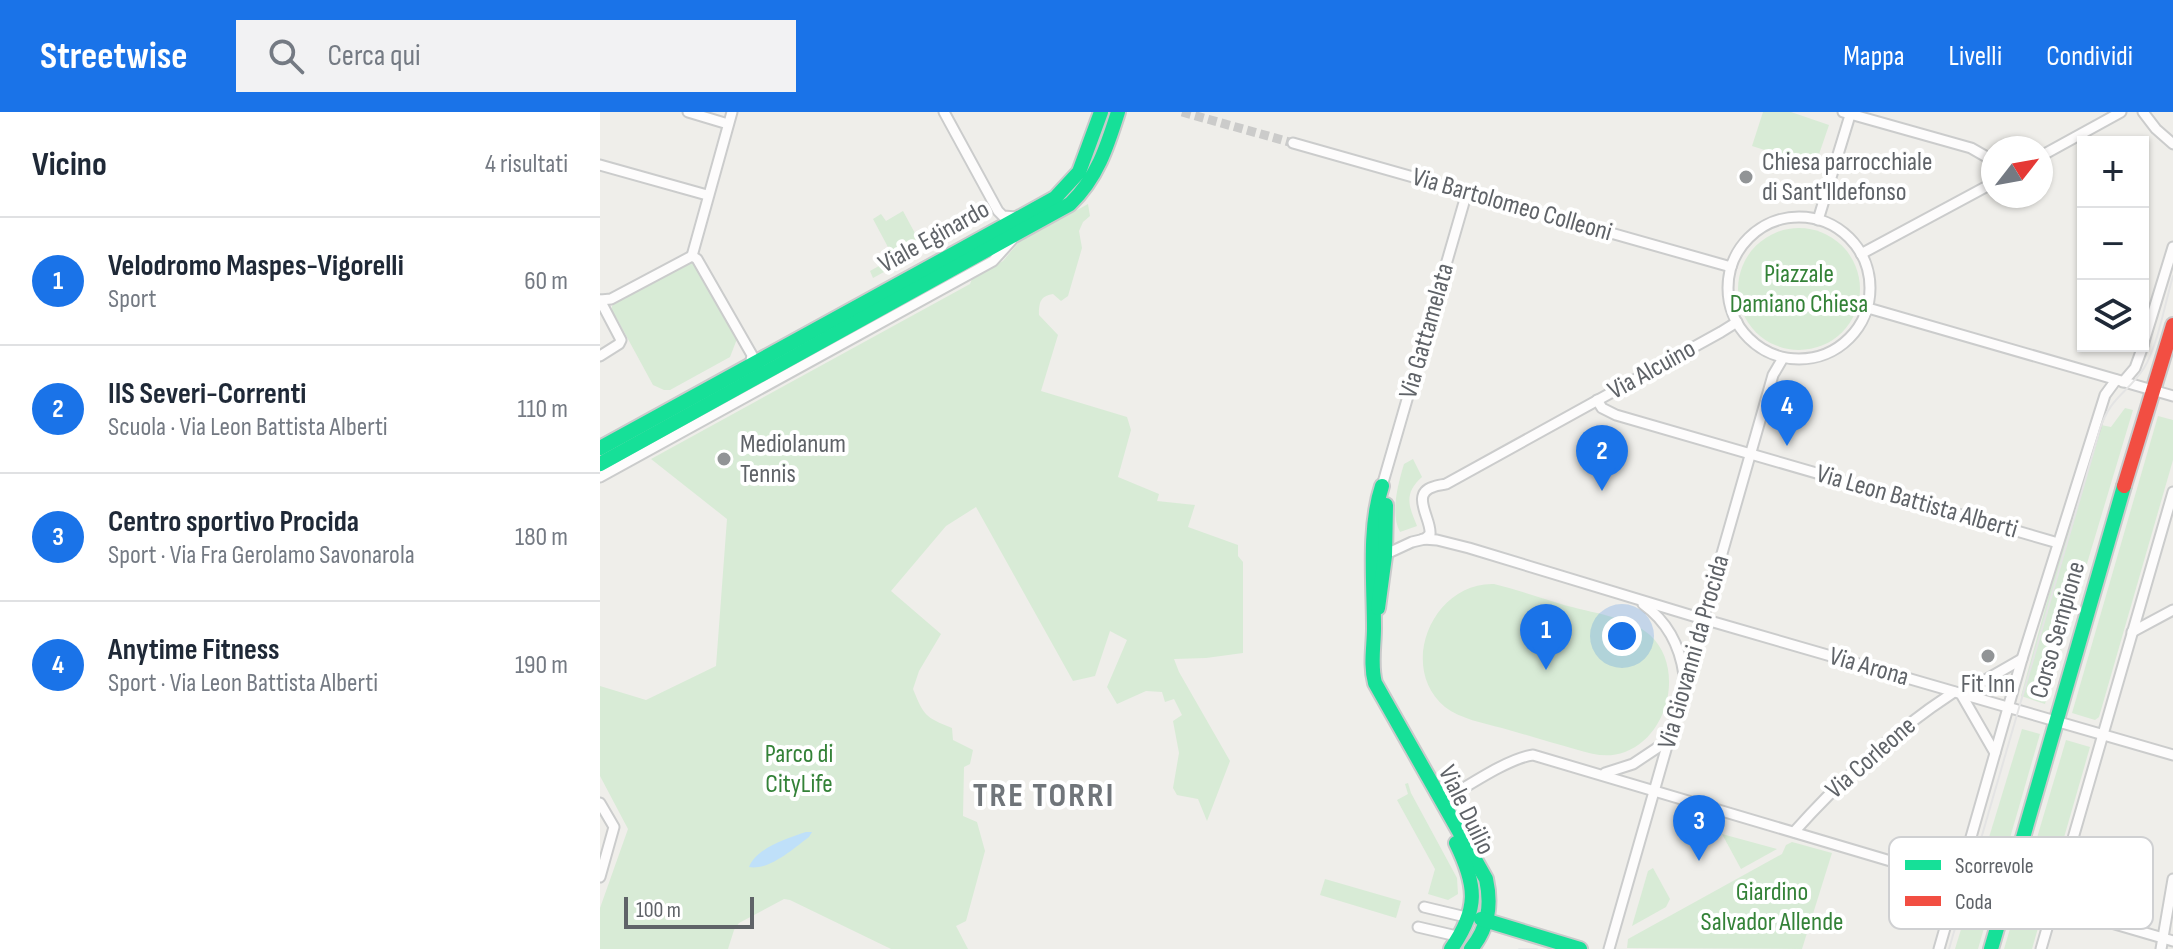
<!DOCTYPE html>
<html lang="it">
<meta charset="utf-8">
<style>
body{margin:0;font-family:"Sofia Sans Condensed",sans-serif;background:#f2f2f3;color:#1f2937}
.controls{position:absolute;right:24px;top:24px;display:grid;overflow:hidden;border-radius:0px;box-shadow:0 2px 6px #0004}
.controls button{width:72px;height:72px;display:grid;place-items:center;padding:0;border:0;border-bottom:2px solid #e0e1e3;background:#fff;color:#1f2937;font:40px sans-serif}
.compass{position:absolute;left:1381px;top:24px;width:72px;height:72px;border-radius:50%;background:#fff;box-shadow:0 2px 6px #0004;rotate:59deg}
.scale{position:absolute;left:24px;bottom:20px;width:130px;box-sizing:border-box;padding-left:8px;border:4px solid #5f6368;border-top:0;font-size:22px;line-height:28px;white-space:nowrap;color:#5f6368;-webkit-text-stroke:6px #fff;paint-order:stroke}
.you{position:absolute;left:1022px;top:524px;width:28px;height:28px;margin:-20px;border:6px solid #fff;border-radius:50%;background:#1a73e8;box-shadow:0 0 0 12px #1a73e833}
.badge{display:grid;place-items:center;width:52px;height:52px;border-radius:50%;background:#1a73e8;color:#fff;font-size:26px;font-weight:700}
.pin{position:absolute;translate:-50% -66px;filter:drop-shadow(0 2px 4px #0008)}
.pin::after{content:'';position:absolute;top:42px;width:28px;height:24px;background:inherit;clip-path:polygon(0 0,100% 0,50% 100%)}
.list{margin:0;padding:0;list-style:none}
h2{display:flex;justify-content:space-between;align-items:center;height:104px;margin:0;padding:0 32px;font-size:34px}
h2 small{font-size:26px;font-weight:400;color:#747a83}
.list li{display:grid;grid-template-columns:52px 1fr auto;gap:24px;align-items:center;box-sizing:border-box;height:128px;padding:0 32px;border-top:2px solid #e0e1e3}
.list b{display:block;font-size:30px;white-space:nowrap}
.list p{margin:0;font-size:26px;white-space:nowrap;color:#747a83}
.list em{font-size:26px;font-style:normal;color:#747a83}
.icon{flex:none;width:44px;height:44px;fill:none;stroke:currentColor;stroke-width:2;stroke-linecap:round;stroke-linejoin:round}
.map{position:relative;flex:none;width:1573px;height:837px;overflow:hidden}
header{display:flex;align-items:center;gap:48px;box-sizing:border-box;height:112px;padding:0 40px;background:#1a73e8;color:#fff}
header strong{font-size:38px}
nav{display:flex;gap:44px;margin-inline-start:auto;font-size:28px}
.search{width:560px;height:72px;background:#f2f2f3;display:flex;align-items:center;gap:20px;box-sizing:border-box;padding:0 28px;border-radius:0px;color:#747a83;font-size:30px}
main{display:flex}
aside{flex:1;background:#fff}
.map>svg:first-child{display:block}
</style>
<header>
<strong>Streetwise</strong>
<div class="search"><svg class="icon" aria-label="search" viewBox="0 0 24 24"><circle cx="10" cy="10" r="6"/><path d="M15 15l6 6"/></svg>Cerca qui</div>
<nav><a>Mappa</a><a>Livelli</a><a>Condividi</a></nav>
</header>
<main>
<aside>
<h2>Vicino<small>4 risultati</small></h2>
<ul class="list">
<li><span class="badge">1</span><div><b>Velodromo Maspes-Vigorelli</b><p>Sport</p></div><em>60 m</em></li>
<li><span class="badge">2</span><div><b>IIS Severi-Correnti</b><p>Scuola · Via Leon Battista Alberti</p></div><em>110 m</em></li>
<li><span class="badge">3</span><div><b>Centro sportivo Procida</b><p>Sport · Via Fra Gerolamo Savonarola</p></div><em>180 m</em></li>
<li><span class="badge">4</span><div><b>Anytime Fitness</b><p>Sport · Via Leon Battista Alberti</p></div><em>190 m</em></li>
</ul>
</aside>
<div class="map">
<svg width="1573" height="837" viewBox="0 0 1573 837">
<rect width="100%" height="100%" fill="#efeeea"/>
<g fill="#d8ebd6">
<path d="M1163,0H1191L1229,13L1215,54L1152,34Z"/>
<path d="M488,92L490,104L483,110L479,119L482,136L468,184L461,189L453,182C440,184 439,191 439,203L458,223L441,279L527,305L531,318L518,365L559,382L557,389L595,393L588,415L638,433V444L643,450V541L606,546L574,547L579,560L630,649L607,709L598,687L577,683L573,676L579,641L573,609L582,603L574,587L565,590L562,580L546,579L517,592L507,575L527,528L510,519L495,564L473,569L376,395L346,414L291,479L341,522L319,559L313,577C324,604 325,605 352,616L353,628L373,638L370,652L364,655L363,704L377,710L385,739L366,809L356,814L368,837H291L190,788L184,787L139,811L134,818L128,837H0V796L28,717L0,664V574L46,588L116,554L127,407L51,347L370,172L372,167L403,149L419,130Z"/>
<path d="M303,99L324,138L273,166L270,159L286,150L289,137L273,107L281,102L286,109Z"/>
<circle cx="1199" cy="177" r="61"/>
<path d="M92,149L95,150L137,227L130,245L70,278H64L53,273L16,205L12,202V194L18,186L22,187Z"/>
<path d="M1525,296L1533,298L1445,592L1421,584L1496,312L1511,315Z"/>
<path d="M1558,304L1573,308V348L1499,605L1495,608L1472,601Z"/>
<path d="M813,347L822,365C803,382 809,394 817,414L800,420C790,402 798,372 804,352Z"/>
<path d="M894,472C918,478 941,486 964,493C989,500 1031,506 1050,523C1085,555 1069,624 1025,640C1009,646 994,643 978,638C952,631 927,623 902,616C883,611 861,607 845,595C797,555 833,470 894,472Z"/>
<path d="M1422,617L1440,622L1378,837H1355Z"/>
<path d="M1466,628L1490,635L1432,837H1404Z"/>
<path d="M808,671L811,681L857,766L858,782L848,788L828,782L835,757L797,688L808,682L805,672Z"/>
<path d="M1122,722L1177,737L1141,757Z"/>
<path d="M1192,730L1232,741L1202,837L1027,836L1028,827L1182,742L1186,733Z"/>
<path d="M1053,756L1070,787L1066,795L1032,814L1048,759Z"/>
<path d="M725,767L801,789L796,806L720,783Z"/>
</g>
<path fill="#bfe0f9" d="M206,720H212L209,725C194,736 169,759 149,755C156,736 188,726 206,720Z"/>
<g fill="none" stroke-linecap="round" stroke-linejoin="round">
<path stroke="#cbcbca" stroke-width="9" stroke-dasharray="9 4.5" stroke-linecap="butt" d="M582,0L693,31"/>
<g stroke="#cbcccc" stroke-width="13">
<g id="street">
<path d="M88,0L128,12"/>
<path d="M344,0L398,99L403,104L417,105"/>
<path d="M1243,0L1371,36L1385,44L1393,52"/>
<path d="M1543,0L1556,17L1573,32"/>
<path d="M693,31L1131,155"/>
<path d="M1441,44L1521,0"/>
<path d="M0,53L107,83"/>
<circle cx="1199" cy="176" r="71"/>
<path d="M1218,108L1251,0"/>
<path d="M1261,142L1393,71"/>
<path d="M92,144L132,0"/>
<path d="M92,144L97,147L152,243L150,254"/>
<path d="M0,188L11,187L92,144"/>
<path d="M1268,196L1573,284"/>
<path d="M1543,233L1573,135"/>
<path d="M0,244L19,232L21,228L0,188"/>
<path d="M1523,270L1535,256L1543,234"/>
<path d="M997,288L1002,296L1016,303L1458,431"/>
<path d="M0,365L393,149L412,128"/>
<path d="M782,374L867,80"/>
<path d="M823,427L837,428L869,436L1103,507L1573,643"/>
<path d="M784,443L812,430L825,427L830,422C832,408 810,382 833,375C837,373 842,373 846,372L1121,220L1137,210"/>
<path d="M1043,492C1068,510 1080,534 1084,563"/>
<path d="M1532,520L1573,498"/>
<path d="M1361,582L1422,547"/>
<path d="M1361,582L1395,641"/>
<path d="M1005,661L1033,652L1069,628"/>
<path d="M842,689C865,676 908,646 933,643L1358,769"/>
<path d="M0,691L14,715L0,765"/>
<path d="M1194,720C1243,665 1293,620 1354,580"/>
<path d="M1453,794L1573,829"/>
<path d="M824,795L870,806"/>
<path d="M818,815L861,825"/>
<path d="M1009,837L1173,263L1183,246"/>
<path d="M1339,837L1422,547L1505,283L1516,268"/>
<path d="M1441,837L1573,380"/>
<path d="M1561,837L1573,767"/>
</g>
</g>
<g stroke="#cacacb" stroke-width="18">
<g id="fast">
<path d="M0,336L455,86L479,60L501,0"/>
<path d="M0,352L470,92C497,66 507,35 518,0"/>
<path d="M782,374C768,416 774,472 774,516C774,534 770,553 775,571L886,767C892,794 888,816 871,837"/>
<path d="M778,496L785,444L786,393"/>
<path d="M881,807L980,837"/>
<path d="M851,837C879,797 877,774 856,731"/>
<path d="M1391,837L1524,374"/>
</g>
</g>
<g stroke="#cacacb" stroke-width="18">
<path id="jam" d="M1524,374L1573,213"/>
</g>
<use href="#street" stroke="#fdfcfc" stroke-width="9"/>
<use href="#fast" stroke="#16e098" stroke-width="14"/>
<use href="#jam" stroke="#f24e42" stroke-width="14"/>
<g stroke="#e4e4e4" stroke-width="2">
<path d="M919,837H937"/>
<path d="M1349,837L1500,317C1510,285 1528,281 1544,256C1558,233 1565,191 1573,164"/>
</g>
</g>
<g fill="#919496" stroke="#fff" stroke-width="3">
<circle cx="1146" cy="65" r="8"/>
<circle cx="124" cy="347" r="8"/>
<circle cx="1388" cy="544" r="8"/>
</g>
<g text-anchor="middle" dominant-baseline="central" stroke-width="8" stroke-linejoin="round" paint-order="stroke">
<g font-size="26" fill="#5f6368" stroke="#fff" text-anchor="start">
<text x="1162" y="50">Chiesa parrocchiale<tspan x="1162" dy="30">di Sant'Ildefonso</tspan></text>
<text x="140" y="332">Mediolanum<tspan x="140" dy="30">Tennis</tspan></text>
<text x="1388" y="572" text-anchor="middle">Fit Inn</text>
</g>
<g font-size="26" fill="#5f6368" stroke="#fff">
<text transform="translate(912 93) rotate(16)">Via Bartolomeo Colleoni</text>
<text transform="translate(334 125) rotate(-29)">Viale Eginardo</text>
<text transform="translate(827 219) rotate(-74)">Via Gattamelata</text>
<text transform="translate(1052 258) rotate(-29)">Via Alcuino</text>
<text transform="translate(1317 390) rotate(16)">Via Leon Battista Alberti</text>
<text transform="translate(1458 518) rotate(-74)">Corso Sempione</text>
<text transform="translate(1094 540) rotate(-74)">Via Giovanni da Procida</text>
<text transform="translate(1269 555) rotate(16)">Via Arona</text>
<text transform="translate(1271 646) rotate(-41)">Via Corleone</text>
<text transform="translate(866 698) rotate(64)">Viale Duilio</text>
</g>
<g font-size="26" fill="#348238" stroke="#fff">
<text x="1199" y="162">Piazzale<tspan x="1199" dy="30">Damiano Chiesa</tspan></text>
<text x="199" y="642">Parco di<tspan x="199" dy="30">CityLife</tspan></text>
<text x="1172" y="780">Giardino<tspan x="1172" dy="30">Salvador Allende</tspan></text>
</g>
<g font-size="34" font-weight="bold" letter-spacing="2" fill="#70757a" stroke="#fff">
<text x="444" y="683">TRE TORRI</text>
</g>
</g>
<rect x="1289" y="725" width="264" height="92" rx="12" fill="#fff" stroke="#cfd0d2" stroke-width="2"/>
<rect x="1305" y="748" width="36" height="10" fill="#16e098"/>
<rect x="1305" y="784" width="36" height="10" fill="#f24e42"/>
<g font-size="22" fill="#5f6368">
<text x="1355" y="761">Scorrevole</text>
<text x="1355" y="797">Coda</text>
</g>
</svg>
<div class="controls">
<button>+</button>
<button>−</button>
<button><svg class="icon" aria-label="layers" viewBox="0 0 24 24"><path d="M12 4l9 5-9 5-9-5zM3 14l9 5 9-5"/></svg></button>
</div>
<svg class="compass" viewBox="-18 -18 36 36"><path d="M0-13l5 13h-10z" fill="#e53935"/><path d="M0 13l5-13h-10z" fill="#747a83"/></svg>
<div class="scale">100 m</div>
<div class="you"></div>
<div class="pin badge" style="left:946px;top:558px">1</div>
<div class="pin badge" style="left:1002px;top:379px">2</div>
<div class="pin badge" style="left:1099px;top:749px">3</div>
<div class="pin badge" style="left:1187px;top:334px">4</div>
</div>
</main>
